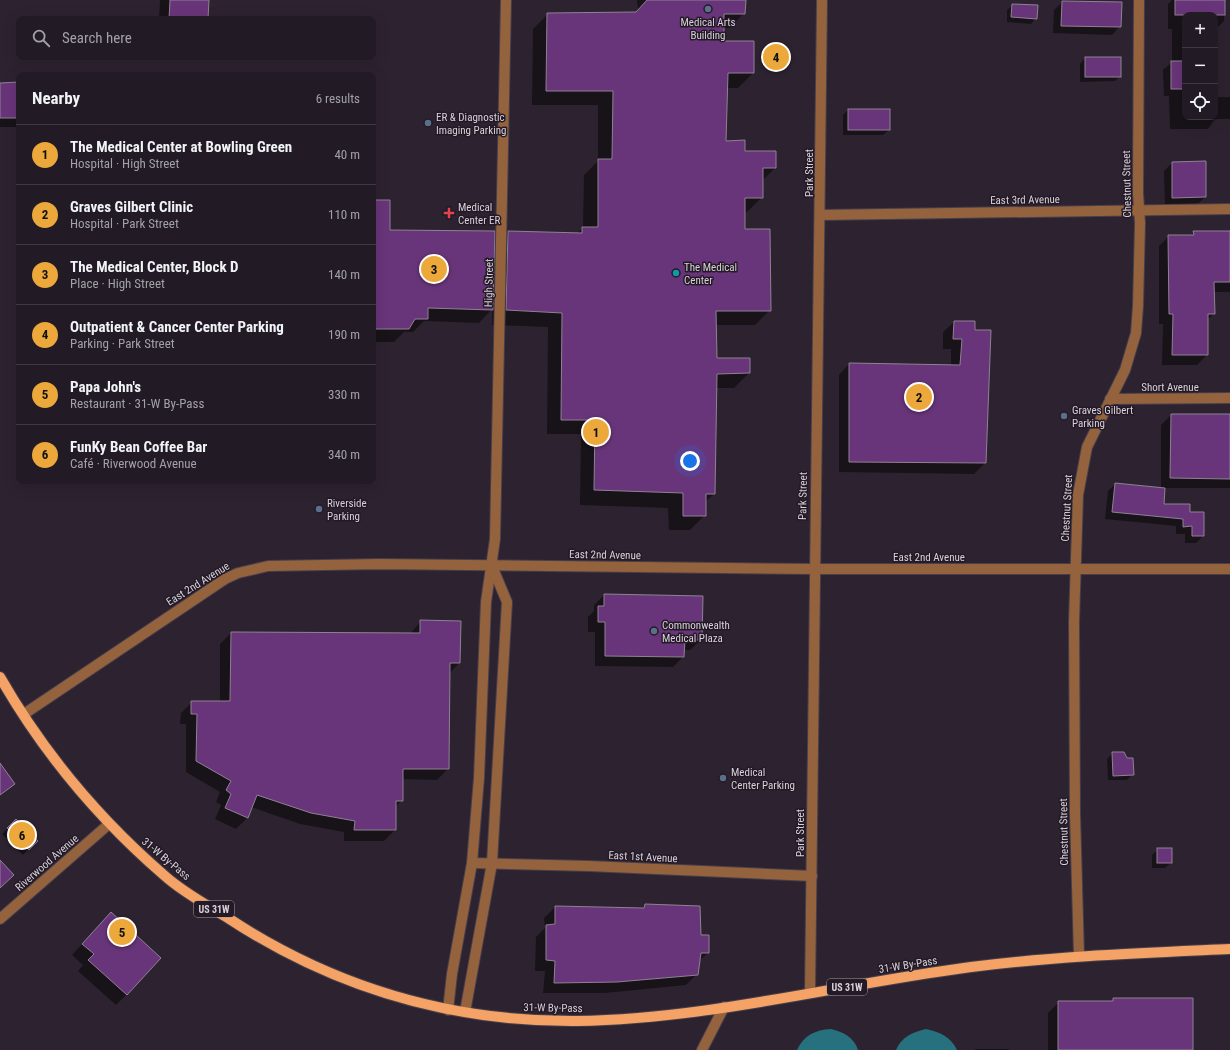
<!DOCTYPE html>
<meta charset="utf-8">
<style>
body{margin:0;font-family:"Roboto Condensed",sans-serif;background:#2a232c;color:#f1f3f6}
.controls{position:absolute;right:12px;top:12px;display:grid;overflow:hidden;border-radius:8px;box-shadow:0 4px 16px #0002}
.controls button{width:36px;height:36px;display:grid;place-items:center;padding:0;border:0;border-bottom:1px solid #3f3841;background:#221a24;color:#f1f3f6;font:20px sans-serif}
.you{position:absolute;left:690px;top:461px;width:14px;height:14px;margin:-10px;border:3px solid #fff;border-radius:50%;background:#1a73e8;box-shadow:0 0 0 6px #1a73e833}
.badge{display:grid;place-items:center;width:26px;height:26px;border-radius:50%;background:#eda83b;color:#111;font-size:13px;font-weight:700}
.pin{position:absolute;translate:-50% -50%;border:2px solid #fff;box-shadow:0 1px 4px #0006}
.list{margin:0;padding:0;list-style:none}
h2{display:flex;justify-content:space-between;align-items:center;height:52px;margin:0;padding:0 16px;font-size:17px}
h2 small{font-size:13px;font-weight:400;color:#a2a1a6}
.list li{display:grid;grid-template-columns:26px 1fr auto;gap:12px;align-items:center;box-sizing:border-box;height:60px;padding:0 16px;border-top:1px solid #3f3841}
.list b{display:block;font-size:15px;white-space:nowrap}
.list p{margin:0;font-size:13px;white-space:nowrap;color:#a2a1a6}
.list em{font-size:13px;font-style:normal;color:#a2a1a6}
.icon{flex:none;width:22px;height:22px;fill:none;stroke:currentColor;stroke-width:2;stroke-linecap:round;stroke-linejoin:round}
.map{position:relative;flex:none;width:1230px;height:1050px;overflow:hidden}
.search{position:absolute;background:#221a24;box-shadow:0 4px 16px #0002;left:16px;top:16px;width:360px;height:44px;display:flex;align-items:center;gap:10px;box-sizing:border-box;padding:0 14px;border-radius:8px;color:#a2a1a6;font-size:15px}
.panel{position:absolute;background:#221a24;box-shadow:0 4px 16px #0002;left:16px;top:72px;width:360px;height:412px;border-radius:8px}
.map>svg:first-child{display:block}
</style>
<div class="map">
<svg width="1230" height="1050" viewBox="0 0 1230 1050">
<rect width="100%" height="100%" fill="#2d2330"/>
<g fill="#27707e">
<path d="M831,1029C843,1032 854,1037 858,1050H797C804,1035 815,1030 831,1029Z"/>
<path d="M926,1029C940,1032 951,1037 957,1050H896C901,1037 913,1032 926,1029Z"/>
</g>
<g fill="#0007">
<path d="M160,0H208L207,19H159Z"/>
<path d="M637,0H745L744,13L730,28H723V42H753V73L738,88H727L725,142L744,152H775V168L762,181V197L747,212H744V230L770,310L755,325H715L716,359L749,373L734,388H715L714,494L705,502V515L690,530H669L668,508L580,505L581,434H547L548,327L492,325V309L479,323L424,321L413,332H404L394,342H373V201L389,231L493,247L508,232L577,234L583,227L584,175L598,161V105H532L533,29L548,14L635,13L638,11Z"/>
<path d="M1172,0H1224V21L1217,28V48L1215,50V15H1185V117H1215V97H1230V119H1215L1208,129H1170L1169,96H1164L1163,70L1172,62V29H1168V4Z"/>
<path d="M1062,2L1120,26L1112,35L1053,33L1054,10Z"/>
<path d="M1013,5L1036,18L1031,24L1007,22V10Z"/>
<path d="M1085,58L1120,76L1115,81L1080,82V64Z"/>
<path d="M19,83V127H0V84Z"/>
<path d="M848,110H889V130L883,135H843V115Z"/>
<path d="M1172,163L1205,197L1197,205L1165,206L1164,171Z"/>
<path d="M1194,232H1230V292H1213L1214,314L1207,320V355L1197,365H1162L1163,324H1159V246L1169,236H1190Z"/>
<path d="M954,322H974L985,463L974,474L839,472V375L849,364L951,366V349H943V332Z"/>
<path d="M1171,415H1230V488H1164L1163,505L1189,513L1203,536L1196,543H1185V534H1176V526L1105,519L1108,491L1115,484L1161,488V425Z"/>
<path d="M604,595L702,597L701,640L690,650H683V657L673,667L595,666V632H588V617L594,611V605Z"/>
<path d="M421,621L460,622L459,663L449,674L448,769L437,780L402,779V800L395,807V830L384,841H344V832L300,824L251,807L247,818L236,829L215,819L221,805L216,802L220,792L186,772V724H180L181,713L192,702H220V644L231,633L410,634Z"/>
<path d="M1113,753L1133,774L1127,780H1108L1107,759Z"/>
<path d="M16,821L36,841L23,855L2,834Z"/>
<path d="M1158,849L1171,863L1165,868H1152V855Z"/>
<path d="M645,905L700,936L708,953L699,961L697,974L686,985L605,993H543L545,971H535L536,937L545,928L544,918L555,907L641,909Z"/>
<path d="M100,924L127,994L116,1005L78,971L83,965L72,955Z"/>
<path d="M1114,999L1192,1050H1048V1013L1059,1002H1111Z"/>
<path d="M976,1049H1009V1050H974Z"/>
</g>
<g fill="#69357a" stroke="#8e8292">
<path d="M170,0H209L208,19H169Z"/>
<path d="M647,0H746L745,14H724V41H754V73H728L726,141L745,140V151H776V168H763V198H745V229H770L771,311H716L717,358H750V373L717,374L715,494H706V516H683V493L594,490L595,420H561L562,313L506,310L508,231L582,233V227H598V159H612L613,91H546L547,13L636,12Z"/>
<rect x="1175" y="0" width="50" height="15"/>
<path d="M1062,1L1122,2L1121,27L1061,26Z"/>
<path d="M1012,4L1038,5L1037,19L1011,17Z"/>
<rect x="1085" y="57" width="36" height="20"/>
<rect x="1171" y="61" width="14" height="28"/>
<path d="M19,82V118H0V83Z"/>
<rect x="848" y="109" width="42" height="21"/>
<path d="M1206,161V197L1172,198V162Z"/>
<path d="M373,200H390V230L495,231L493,310L428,308V319H415L409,329H373Z"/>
<path d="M1193,231H1230V282H1214L1215,314H1208V355H1172L1173,314H1169L1168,235H1194Z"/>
<path d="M954,321H975V330H991L986,463L849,462V363L960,365L962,339H953Z"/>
<path d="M1171,414H1230V479L1170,478Z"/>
<path d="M1115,483L1165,488L1164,504H1190V512H1204V536H1192V526L1183,527V519L1112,512Z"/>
<path d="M604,594L703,596L702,640H685L684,657L605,656V622H598V606H604Z"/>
<path d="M420,620L461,621L460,663H450L449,769H403V801H396V830H354L355,821L311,813L257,795L248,818L225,808L231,794L226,790L231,781L196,761L197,714H191V701H230L231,632L420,633Z"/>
<path d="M1112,752H1124L1127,758H1133L1134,775L1113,776Z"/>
<path d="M0,763L15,784L0,795Z"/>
<path d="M16,819L38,841L29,850L7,828Z"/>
<rect x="1157" y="848" width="15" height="15"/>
<path d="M0,860L14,875L0,888Z"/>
<path d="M645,904L700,906L701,935H709V953H701L698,975L617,982L554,983L555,961L546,960V925L555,924V906L644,908Z"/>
<path d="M111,912L161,958L127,995L88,960L94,954L82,944Z"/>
<path d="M1113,998H1193V1050H1058V1001H1113Z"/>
</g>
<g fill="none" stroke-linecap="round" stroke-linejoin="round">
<g stroke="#483f4b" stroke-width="12">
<g id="minor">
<path d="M820,215L1230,209"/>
<path d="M1110,399L1230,398"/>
<path d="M24,714L225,579L238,573L268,566L380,564L814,569H1230"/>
<path d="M472,863L589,866L812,876"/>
<path d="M0,919L109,824"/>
<path d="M1079,956L1075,814L1074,622L1078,495L1087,447L1125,370L1136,333L1138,306L1140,223L1138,193L1139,0"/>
<path d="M810,993L822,0"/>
<path d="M448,1010L452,974L472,863L479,778L486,602L495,539L506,0"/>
<path d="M465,1012L492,863L507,602L492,566"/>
<path d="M702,1050L724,1007"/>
</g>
</g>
<g stroke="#483f4b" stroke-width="12">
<path id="major" d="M0,677C43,752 100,820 165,876C184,893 207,905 228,918C333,987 451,1022 577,1021C710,1019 840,984 971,967C1057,956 1143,953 1230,949"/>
</g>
<use href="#minor" stroke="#94633e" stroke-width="10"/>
<use href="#major" stroke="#f4a265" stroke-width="10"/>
</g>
<g fill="#5c6f8a" stroke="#231a26" stroke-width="1.5">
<circle cx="708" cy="9" r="4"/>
<circle cx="428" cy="123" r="4"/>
<circle cx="1064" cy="416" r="4"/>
<circle cx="319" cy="509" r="4"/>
<circle cx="654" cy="631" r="4"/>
<circle cx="723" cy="778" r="4"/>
</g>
<path fill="#e0444e" stroke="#231a26" stroke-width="1.5" d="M447 207h4v4h4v4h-4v4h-4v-4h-4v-4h4z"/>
<circle fill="#0f9aa8" stroke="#231a26" stroke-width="1.5" cx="676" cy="273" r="4"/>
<g text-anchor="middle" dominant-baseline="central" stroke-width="3" stroke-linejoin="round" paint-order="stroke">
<g fill="#231a26" stroke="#a199a3" stroke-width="1">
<rect x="194" y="901" width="40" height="16" rx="3"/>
<rect x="827" y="979" width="40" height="16" rx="3"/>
</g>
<g font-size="10" font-weight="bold" fill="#d7d0d9">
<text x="214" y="909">US 31W</text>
<text x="847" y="987">US 31W</text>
</g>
<g font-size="11" fill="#d7d0d9" stroke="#231a26" text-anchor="start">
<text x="708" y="22" text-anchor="middle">Medical Arts<tspan x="708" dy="13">Building</tspan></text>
<text x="436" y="117">ER &amp; Diagnostic<tspan x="436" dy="13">Imaging Parking</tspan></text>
<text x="458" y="207">Medical<tspan x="458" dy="13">Center ER</tspan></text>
<text x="684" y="267">The Medical<tspan x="684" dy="13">Center</tspan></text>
<text x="1072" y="410">Graves Gilbert<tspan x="1072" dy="13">Parking</tspan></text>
<text x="327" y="503">Riverside<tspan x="327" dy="13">Parking</tspan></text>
<text x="662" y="625">Commonwealth<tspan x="662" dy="13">Medical Plaza</tspan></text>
<text x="731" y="772">Medical<tspan x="731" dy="13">Center Parking</tspan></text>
</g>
<g font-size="11" fill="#d7d0d9" stroke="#231a26">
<text transform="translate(809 173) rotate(-90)">Park Street</text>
<text transform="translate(1127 184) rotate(-91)">Chestnut Street</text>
<text transform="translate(1025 200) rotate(-1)">East 3rd Avenue</text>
<text transform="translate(489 283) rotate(-89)">High Street</text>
<text x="1170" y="387">Short Avenue</text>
<text transform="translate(803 496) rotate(-89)">Park Street</text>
<text transform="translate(1067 508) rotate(-87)">Chestnut Street</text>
<text transform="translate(605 555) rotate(1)">East 2nd Avenue</text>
<text x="929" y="557">East 2nd Avenue</text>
<text transform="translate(198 584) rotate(-32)">East 2nd Avenue</text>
<text transform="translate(1064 832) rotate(-91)">Chestnut Street</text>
<text transform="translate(800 833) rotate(-90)">Park Street</text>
<text transform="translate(643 857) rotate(3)">East 1st Avenue</text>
<text transform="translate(166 859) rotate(40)">31-W By-Pass</text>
<text transform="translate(47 863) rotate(-41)">Riverwood Avenue</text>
<text transform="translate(908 965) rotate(-9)">31-W By-Pass</text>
<text transform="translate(553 1008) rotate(1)">31-W By-Pass</text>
</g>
</g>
</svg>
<div class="controls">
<button>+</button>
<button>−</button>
<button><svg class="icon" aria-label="locate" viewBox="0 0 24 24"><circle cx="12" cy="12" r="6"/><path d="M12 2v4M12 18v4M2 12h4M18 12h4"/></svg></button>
</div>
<div class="you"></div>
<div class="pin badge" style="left:596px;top:432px">1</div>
<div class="pin badge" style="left:919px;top:397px">2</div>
<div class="pin badge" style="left:434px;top:269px">3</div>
<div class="pin badge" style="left:776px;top:57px">4</div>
<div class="pin badge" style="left:122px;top:932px">5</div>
<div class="pin badge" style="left:22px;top:835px">6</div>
<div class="search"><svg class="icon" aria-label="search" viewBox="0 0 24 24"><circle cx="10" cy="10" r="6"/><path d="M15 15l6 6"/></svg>Search here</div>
<section class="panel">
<h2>Nearby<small>6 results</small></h2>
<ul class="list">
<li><span class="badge">1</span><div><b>The Medical Center at Bowling Green</b><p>Hospital · High Street</p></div><em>40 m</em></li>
<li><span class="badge">2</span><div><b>Graves Gilbert Clinic</b><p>Hospital · Park Street</p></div><em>110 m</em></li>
<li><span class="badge">3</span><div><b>The Medical Center, Block D</b><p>Place · High Street</p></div><em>140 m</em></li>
<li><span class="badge">4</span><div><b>Outpatient &amp; Cancer Center Parking</b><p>Parking · Park Street</p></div><em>190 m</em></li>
<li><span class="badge">5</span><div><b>Papa John's</b><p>Restaurant · 31-W By-Pass</p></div><em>330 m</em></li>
<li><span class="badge">6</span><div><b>FunKy Bean Coffee Bar</b><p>Café · Riverwood Avenue</p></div><em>340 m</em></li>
</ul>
</section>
</div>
